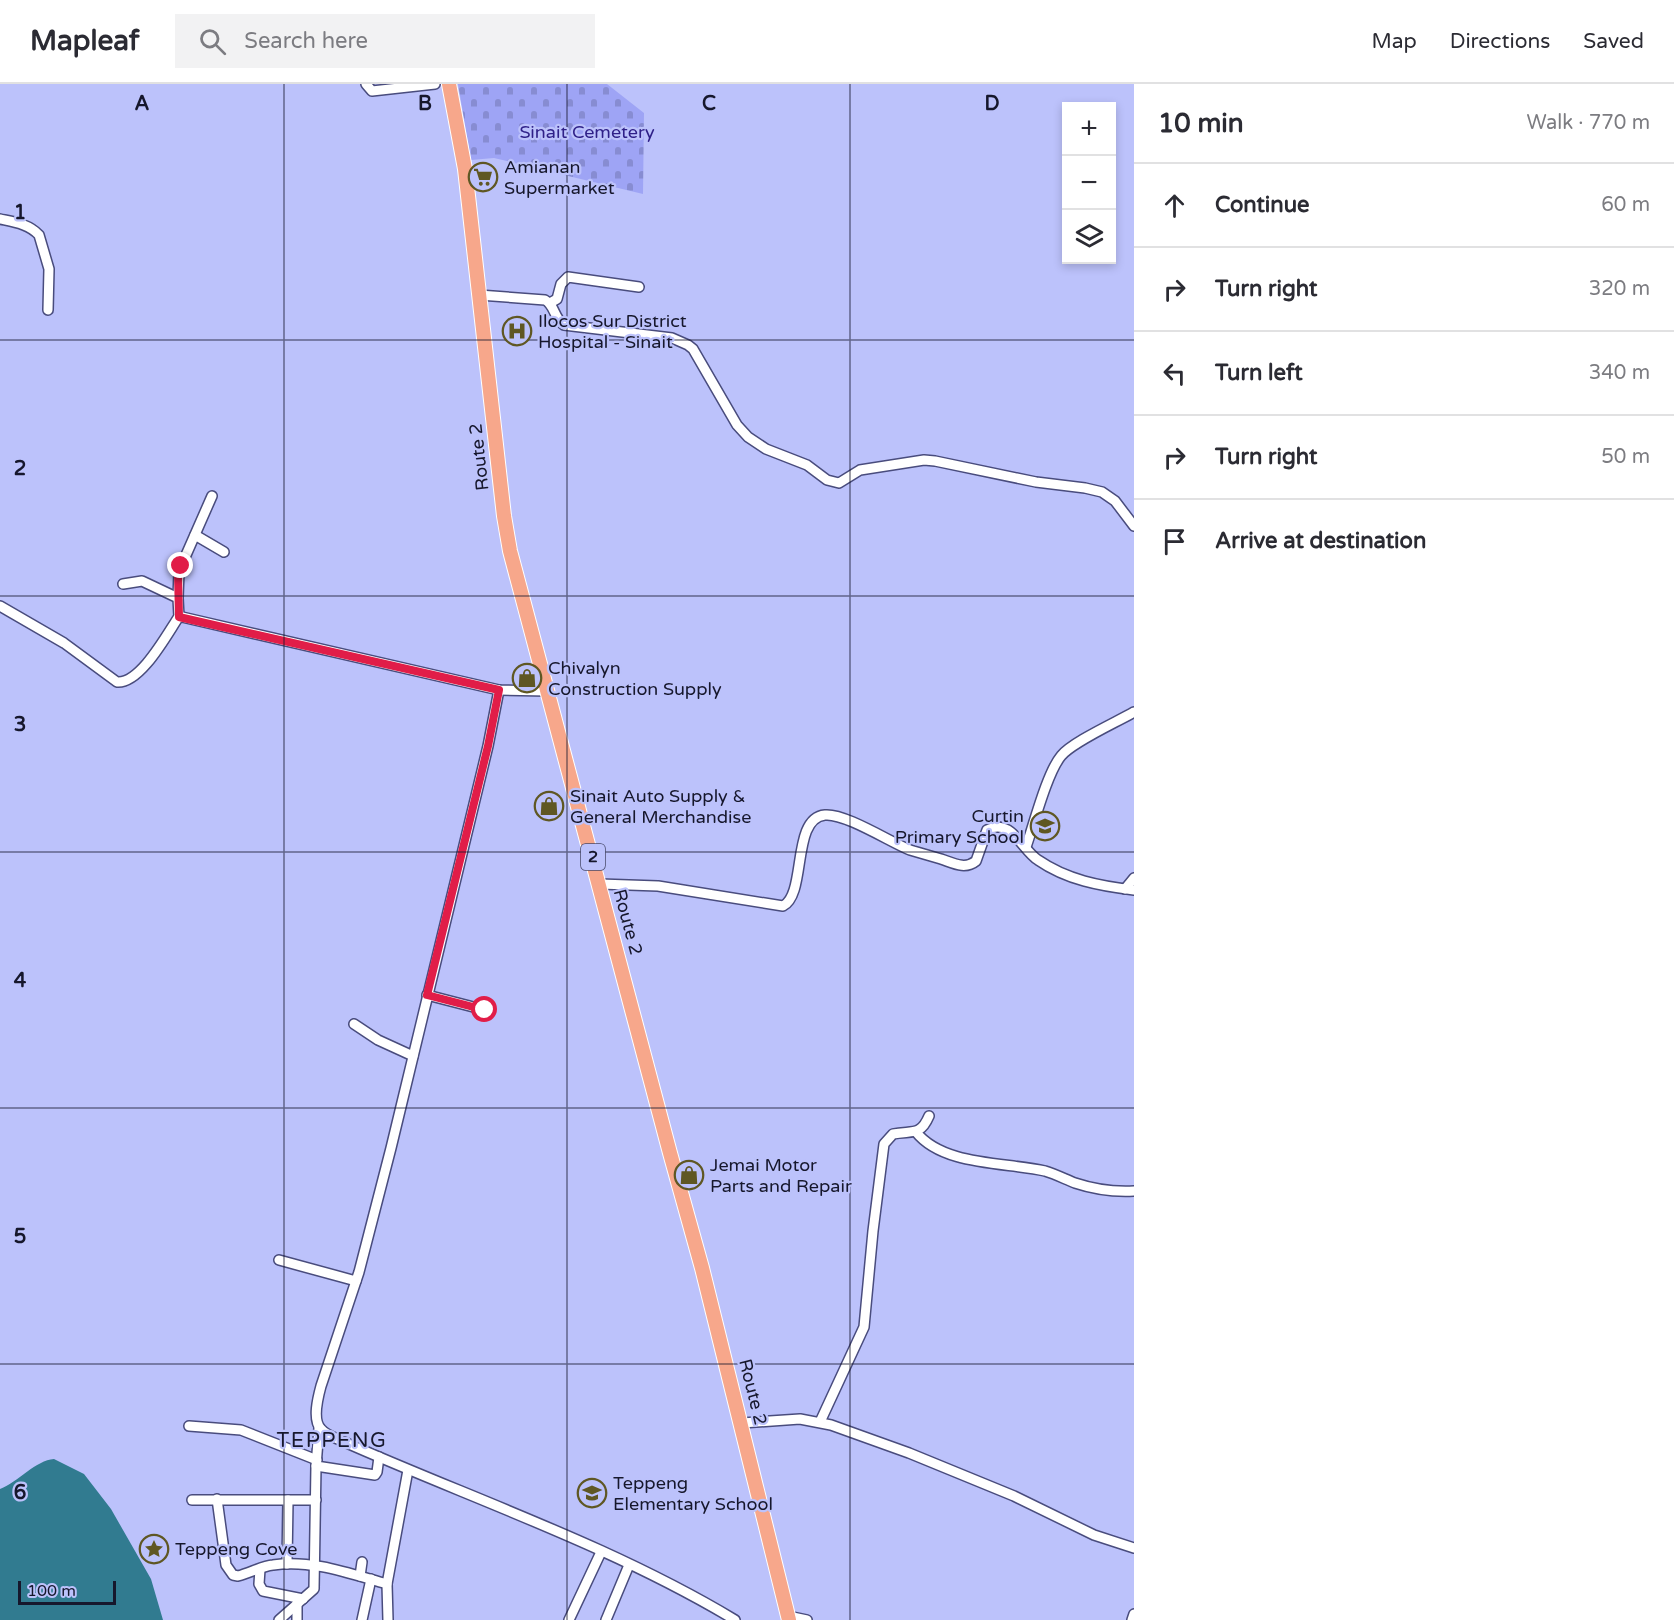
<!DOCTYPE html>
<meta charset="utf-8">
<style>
body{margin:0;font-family:"Varela Round",sans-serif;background:#f2f2f3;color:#2b2b33}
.controls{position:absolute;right:18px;top:18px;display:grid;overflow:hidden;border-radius:0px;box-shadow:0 3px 9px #0003}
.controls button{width:54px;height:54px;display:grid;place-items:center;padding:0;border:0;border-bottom:2px solid #e1e1e2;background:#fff;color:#2b2b33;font:30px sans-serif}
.scale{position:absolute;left:18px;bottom:15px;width:98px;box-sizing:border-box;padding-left:6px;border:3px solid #16172c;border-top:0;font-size:16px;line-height:21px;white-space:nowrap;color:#16172c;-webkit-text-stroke:4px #bcc2fb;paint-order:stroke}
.stop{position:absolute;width:18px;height:18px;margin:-14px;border:4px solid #e11d48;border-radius:50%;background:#fff}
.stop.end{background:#e11d48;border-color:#fff;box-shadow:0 2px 6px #0008}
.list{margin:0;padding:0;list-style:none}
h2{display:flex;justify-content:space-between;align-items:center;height:78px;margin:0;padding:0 24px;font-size:26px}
h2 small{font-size:20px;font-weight:400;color:#7c7c81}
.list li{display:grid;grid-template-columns:39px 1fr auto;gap:18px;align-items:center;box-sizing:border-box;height:84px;padding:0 24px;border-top:2px solid #e1e1e2}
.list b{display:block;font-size:22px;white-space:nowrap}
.list em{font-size:20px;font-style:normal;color:#7c7c81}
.icon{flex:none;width:33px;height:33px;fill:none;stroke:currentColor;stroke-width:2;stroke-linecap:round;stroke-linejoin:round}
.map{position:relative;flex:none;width:1134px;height:1536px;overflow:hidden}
header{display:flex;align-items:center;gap:36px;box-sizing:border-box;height:84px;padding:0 30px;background:#fff;border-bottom:2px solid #e1e1e2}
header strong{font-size:28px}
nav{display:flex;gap:33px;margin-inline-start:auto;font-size:21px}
.search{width:420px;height:54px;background:#f2f2f3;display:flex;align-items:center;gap:15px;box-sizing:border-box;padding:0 21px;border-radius:0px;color:#7c7c81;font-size:22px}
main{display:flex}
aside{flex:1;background:#fff}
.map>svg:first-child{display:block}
</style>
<header>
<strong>Mapleaf</strong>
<div class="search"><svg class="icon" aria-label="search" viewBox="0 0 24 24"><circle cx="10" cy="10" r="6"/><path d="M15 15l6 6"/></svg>Search here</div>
<nav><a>Map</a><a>Directions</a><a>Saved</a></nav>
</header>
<main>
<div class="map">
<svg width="1134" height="1536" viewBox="0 0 1134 1536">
<defs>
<pattern id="cemetery-stones" width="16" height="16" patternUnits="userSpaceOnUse" patternTransform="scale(1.5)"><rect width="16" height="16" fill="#9ea4f5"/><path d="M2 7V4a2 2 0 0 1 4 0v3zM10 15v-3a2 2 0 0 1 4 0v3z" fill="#878cd2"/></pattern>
</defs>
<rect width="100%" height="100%" fill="#bcc2fb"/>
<path fill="url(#cemetery-stones)" d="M458,0H607L644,29L643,110L494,74L471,76Z"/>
<path fill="#317b90" d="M54,1375L84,1390L111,1425L151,1495L163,1536H0V1405C18,1398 36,1376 54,1375Z"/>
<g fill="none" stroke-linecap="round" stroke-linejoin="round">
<g stroke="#494c7d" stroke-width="12">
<g id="minor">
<path d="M366,0L372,7L435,0"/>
<path d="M0,135C14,138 29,140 39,151L49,185L48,226"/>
<path d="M479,211L545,216C555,221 554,235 564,241L672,254L688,261L693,265L737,341L748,353L766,365L807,381L827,396L839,399L860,386L924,376L935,377L1036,398L1085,404L1102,408L1115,417L1134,442"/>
<path d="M550,219L557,215L561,200L568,193L639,203"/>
<path d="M195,451L224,468"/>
<path d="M123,500L142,497L178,514L179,533"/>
<path d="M178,514L179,487L212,412"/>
<path d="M0,522L64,559L117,598C140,600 166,552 178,534L182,533L499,606L547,607"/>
<path d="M499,606L488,662L391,1064L359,1188L321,1302C318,1313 312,1336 321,1345C326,1351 336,1354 342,1357C473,1415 612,1462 735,1536"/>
<path d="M1026,763C1034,740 1047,689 1061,672C1072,658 1117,638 1134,628"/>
<path d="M600,800L658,802L783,822C807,810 791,734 825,731C845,729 890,758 910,766C920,769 931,772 941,775C953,779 965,786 976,777L987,746C1011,733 1022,766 1038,776C1067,796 1100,802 1134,806"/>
<path d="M1125,805L1134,794"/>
<path d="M427,911L485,926"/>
<path d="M354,940L378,956L413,972"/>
<path d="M916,1048C943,1082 1005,1078 1045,1087C1055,1090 1065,1095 1075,1099C1093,1105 1115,1108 1134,1107"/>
<path d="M279,1176L356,1197"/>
<path d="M820,1338L864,1243L873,1147L884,1060L893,1050C912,1046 920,1053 929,1032"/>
<path d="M742,1339L800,1335L831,1341L909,1369L1014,1412L1094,1451L1134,1464"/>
<path d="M189,1342L241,1346L317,1376"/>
<path d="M316,1382L375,1391L377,1388L379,1373"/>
<path d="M217,1415L226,1481L233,1491L238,1492C250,1489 262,1482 273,1481C311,1475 351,1490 387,1500"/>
<path d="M192,1416H316"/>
<path d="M287,1480L288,1416"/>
<path d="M260,1485L259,1500L263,1507L303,1515"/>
<path d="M360,1492L362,1478"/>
<path d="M788,1532L807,1536"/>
<path d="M279,1536L314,1505L316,1382L319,1344"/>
<path d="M297,1536V1519"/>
<path d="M362,1536L371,1495"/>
<path d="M388,1536L387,1500L408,1386"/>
<path d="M569,1536L601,1468"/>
<path d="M606,1536L629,1481"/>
<path d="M1132,1536L1134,1530"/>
</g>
</g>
<g stroke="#fff" stroke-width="16">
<path id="highway" d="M449,0L465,85L504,432L510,467L670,1069L702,1184L789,1536"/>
</g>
<use href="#minor" stroke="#fff" stroke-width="9"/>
<use href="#highway" stroke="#f7a78b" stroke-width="14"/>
</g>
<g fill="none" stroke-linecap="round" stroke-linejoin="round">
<path stroke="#e11d48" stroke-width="8" d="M181,482L178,490L179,533L499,606L488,662L427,911L485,926"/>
</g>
<path fill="none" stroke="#16172c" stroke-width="1.5" stroke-opacity="0.55" d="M284,0V1536M567,0V1536M850,0V1536M0,256H1134M0,512H1134M0,768H1134M0,1024H1134M0,1280H1134"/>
<defs>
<g id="supermarket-ring" transform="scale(1.5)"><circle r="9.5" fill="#bcc2fb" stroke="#5f5723" stroke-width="1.5"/><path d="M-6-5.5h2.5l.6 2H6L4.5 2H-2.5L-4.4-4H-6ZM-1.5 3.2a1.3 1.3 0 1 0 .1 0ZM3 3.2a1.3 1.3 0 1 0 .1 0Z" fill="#5f5723"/></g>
<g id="hospital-ring" transform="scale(1.5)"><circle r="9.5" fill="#bcc2fb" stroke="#5f5723" stroke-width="1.5"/><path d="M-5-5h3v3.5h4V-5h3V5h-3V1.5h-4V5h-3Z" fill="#5f5723"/></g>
<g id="shop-ring" transform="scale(1.5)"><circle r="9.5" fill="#bcc2fb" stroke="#5f5723" stroke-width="1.5"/><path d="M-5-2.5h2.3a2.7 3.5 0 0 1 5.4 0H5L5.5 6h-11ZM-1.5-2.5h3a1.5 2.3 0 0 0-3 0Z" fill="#5f5723"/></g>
<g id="school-ring" transform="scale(1.5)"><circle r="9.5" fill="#bcc2fb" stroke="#5f5723" stroke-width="1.5"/><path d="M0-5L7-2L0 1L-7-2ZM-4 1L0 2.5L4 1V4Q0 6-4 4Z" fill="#5f5723"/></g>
<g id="sight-ring" transform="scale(1.5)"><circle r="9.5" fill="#bcc2fb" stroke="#5f5723" stroke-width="1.5"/><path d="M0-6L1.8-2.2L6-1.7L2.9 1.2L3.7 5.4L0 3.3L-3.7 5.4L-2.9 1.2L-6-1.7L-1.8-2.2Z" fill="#5f5723"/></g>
</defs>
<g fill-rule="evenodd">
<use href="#supermarket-ring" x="483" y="93"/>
<use href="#hospital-ring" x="517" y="247"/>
<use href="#shop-ring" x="527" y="594"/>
<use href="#shop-ring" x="549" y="722"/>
<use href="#school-ring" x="1045" y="742"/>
<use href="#shop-ring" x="689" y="1091"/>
<use href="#school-ring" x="592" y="1409"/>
<use href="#sight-ring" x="154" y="1465"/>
</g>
<g text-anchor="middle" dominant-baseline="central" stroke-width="4.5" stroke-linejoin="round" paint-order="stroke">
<rect fill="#bcc2fb" stroke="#484a6a" stroke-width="1.5" x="581" y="760" width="24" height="26" rx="4.5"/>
<g font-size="16" font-weight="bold" fill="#16172c">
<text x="593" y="773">2</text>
</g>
<g font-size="18" fill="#2f2088" stroke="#bcc2fb">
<text x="587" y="48">Sinait Cemetery</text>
</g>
<g font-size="18" fill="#16172c" stroke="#bcc2fb" text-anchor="start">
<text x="504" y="83">Amianan<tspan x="504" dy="21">Supermarket</tspan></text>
<text x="538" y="237">Ilocos Sur District<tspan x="538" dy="21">Hospital - Sinait</tspan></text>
<text x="548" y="584">Chivalyn<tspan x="548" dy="21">Construction Supply</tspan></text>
<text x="570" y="712">Sinait Auto Supply &amp;<tspan x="570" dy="21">General Merchandise</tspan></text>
<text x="1024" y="732" text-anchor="end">Curtin<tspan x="1024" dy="21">Primary School</tspan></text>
<text x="710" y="1081">Jemai Motor<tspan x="710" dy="21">Parts and Repair</tspan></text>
<text x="613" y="1399">Teppeng<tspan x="613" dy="21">Elementary School</tspan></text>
<text x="175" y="1465">Teppeng Cove</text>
</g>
<g font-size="18" fill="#16172c" stroke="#bcc2fb">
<text transform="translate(479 373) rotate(-96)">Route 2</text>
<text transform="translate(628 838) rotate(75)">Route 2</text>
<text transform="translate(753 1308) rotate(76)">Route 2</text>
</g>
<g font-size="21" letter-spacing="1.5" fill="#16172c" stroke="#bcc2fb">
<text x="332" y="1356">TEPPENG</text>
</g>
</g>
<g font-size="20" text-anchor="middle" font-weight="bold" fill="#16172c" stroke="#bcc2fb" stroke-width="4.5" stroke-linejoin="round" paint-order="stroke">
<text x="142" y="26">A</text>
<text x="425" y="26">B</text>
<text x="709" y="26">C</text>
<text x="992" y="26">D</text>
<text x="20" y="135">1</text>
<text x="20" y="391">2</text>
<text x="20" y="647">3</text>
<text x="20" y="903">4</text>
<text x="20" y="1159">5</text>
<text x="20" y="1415">6</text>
</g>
</svg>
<div class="controls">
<button>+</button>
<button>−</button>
<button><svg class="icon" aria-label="layers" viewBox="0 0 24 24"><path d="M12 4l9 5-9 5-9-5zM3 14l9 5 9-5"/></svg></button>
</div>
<div class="scale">100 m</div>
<div class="stop" style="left:485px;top:926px"></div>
<div class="stop end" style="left:181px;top:482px"></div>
</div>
<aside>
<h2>10 min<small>Walk · 770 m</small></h2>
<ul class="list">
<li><svg class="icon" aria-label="ahead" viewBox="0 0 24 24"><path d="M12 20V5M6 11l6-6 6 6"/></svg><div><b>Continue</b></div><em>60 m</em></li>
<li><svg class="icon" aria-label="right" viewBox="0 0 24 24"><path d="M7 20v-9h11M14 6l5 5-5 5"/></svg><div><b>Turn right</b></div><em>320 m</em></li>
<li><svg class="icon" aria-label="left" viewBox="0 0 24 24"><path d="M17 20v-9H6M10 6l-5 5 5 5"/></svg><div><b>Turn left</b></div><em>340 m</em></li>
<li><svg class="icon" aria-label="right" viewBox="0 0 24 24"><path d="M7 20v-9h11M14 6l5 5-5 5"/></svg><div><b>Turn right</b></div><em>50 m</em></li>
<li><svg class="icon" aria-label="arrive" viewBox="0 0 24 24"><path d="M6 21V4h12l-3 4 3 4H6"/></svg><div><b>Arrive at destination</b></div></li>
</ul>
</aside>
</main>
